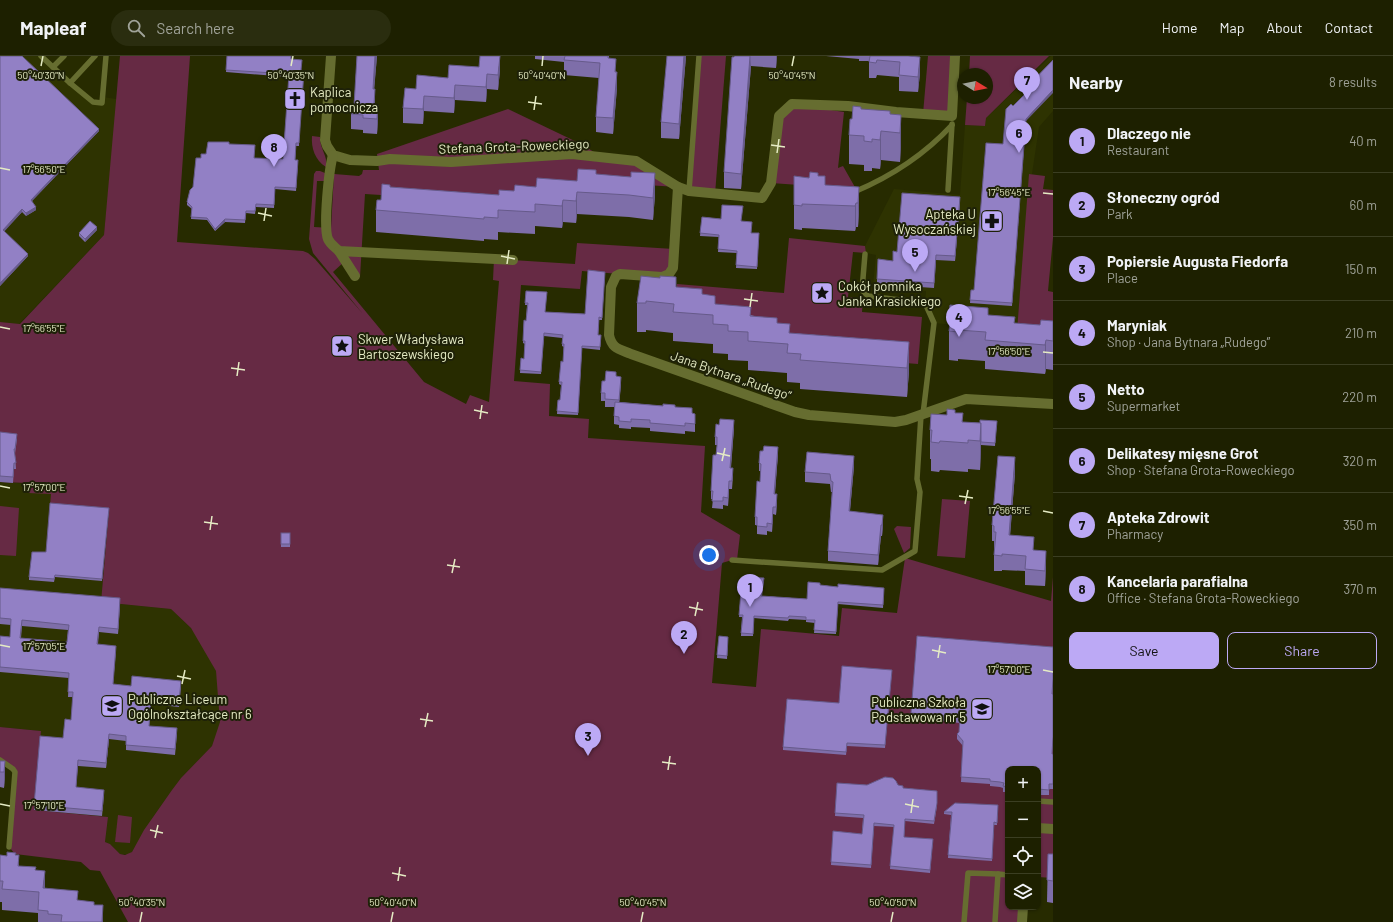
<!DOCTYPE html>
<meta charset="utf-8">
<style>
body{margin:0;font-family:Barlow,sans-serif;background:#2a2d0f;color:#f1f3f6}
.controls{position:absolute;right:12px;bottom:12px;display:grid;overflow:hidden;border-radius:8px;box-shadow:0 1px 3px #0004}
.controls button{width:36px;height:36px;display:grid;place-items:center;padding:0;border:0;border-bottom:1px solid #3b3e22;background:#1d2000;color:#f1f3f6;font:20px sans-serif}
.compass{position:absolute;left:957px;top:12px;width:36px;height:36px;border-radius:50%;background:#1d2000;box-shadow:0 1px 3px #0004;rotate:100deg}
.you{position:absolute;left:709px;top:499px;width:14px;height:14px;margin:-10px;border:3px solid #fff;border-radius:50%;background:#1a73e8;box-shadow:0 0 0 6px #1a73e833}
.badge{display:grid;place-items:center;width:26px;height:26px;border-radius:50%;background:#bca9f5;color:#111;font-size:13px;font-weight:700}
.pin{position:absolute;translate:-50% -33px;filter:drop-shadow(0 1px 2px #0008)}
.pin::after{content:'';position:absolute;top:21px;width:14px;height:12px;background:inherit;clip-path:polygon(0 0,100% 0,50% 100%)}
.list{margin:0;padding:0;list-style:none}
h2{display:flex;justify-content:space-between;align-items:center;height:52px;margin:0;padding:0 16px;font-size:17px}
h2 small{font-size:13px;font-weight:400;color:#a0a399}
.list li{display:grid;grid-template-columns:26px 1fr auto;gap:12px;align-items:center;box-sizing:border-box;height:64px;padding:0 16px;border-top:1px solid #3b3e22}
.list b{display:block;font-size:15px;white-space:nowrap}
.list p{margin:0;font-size:13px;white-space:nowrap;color:#a0a399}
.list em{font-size:13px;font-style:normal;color:#a0a399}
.actions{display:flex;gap:8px;padding:12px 16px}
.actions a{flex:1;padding:9px 0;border:1px solid #bca9f5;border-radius:8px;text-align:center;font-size:14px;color:#bca9f5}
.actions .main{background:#bca9f5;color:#111}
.icon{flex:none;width:22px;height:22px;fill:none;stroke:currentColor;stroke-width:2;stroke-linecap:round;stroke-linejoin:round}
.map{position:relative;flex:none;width:1053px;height:866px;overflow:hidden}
header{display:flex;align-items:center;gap:24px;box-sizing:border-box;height:56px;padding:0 20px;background:#1d2000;border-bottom:1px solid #3b3e22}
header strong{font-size:19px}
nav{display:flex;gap:22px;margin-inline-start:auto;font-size:14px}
.search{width:280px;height:36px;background:#2a2d0f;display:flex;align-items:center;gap:10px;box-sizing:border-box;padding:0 14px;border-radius:22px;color:#a0a399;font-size:15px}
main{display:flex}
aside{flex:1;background:#1d2000}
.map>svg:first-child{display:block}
</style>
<header>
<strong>Mapleaf</strong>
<div class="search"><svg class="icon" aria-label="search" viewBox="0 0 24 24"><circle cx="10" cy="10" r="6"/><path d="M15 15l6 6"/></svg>Search here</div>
<nav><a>Home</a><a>Map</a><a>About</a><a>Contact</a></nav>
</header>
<main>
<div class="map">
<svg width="1053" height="866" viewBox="0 0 1053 866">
<rect width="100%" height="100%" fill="#272b00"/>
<g fill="#2e3301">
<path d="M0,0H41L96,47L103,41L116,43V57L104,179L19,268L0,266Z"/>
<path d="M1051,0H1053V55L1039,71L1032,118H1030L1017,275L934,267L925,247L926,235L873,230L876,199L866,197L865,190L894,133L960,139L965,69L985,70L986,62Z"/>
<path d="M0,426L51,429L76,450H84L109,455L101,546L171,553L190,571L202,586L216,615L222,656L220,668L212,690L181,722L153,761L132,796L129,798H120L110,788L105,786L108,761L34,754L41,675L0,671Z"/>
</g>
<g fill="#662a44">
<path d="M120,0H190L177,186L303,195L308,197L315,203L363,258L313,197L309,183L314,118L316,115H320L325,117V125H317L314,171L331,172L334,118L359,120L362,118L363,114H379L377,98L508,53L581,88L602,101L628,103L678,131L581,125L492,146L365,138L360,221L345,205L333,216L424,326L466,348L470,339L489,346L499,225L493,224L494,203L575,208L577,187L674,193L669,218H620L582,215L580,233L521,229L514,325L550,328L549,360L589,363L588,382L705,390L701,456L740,479L737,504H732L722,507L712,627L756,631L761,573L839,580L842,552L897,557L905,502L1051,545L1053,521V822L1038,821V713H1008V851H1023L1022,866H128L100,815L90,814L81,806L15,798L9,791L15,716L0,704V671L41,675L34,754L108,761L105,786L110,788L120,798L125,799L132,796L144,774L172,734L181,722L212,690L220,666L216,615L191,572L171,553L101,546L109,455L83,453L84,450H50L51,438L28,437V427L0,426V266L20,268L104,179Z"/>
<path d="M699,0H726L715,138L689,135Z"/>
<path d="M928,0H955L952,60L923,58Z"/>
<path d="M970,0H1049L986,62L985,70L965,69L967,42H987V18H969Z"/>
<path d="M792,48L844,56L838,112L843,110L856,133L771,127L779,60Z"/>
<path d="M312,80L320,81C320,94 328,99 326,111C315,104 311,92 312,80Z"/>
<path d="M1029,118L1045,120L1043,133L1053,134V182L1048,235L1053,236V279L1017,275Z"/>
<path d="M789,182L865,190L866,197L853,196L848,241L863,243L862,256L922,261L918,308L804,299L676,240L677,228L784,237Z"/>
<path d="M942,443L970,445L965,502L937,500Z"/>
<path d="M0,450L19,452L16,500L0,499Z"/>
<path d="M897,470L911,471L910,492L904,497L894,473Z"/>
<path d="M118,759L132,761L130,787L115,786Z"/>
</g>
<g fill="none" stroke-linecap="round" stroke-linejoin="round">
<g stroke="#666d30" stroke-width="5.5">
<path d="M41,0L70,27L95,0"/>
<path d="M53,11L64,0"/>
<path d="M70,27L93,46L102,47L106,0"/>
<path d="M948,134L952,68"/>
<path d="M689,135L699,0"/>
<path d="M854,136C890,121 925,98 952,69"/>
<path d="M865,198L862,234L868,240L925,247L934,267L923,358"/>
<path d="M732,504L882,514L915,495L920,436L917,423L921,359"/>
<path d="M0,704L13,713L15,716L9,791"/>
<path d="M1038,745L1053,746"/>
<path d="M964,866L968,817L998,818"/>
<path d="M995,866L998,818L1008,819"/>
</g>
<g stroke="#666d30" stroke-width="10">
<path d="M331,0L325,84L327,90L333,99L343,102L350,104L377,105L390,103L451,106L572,98L636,105L678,131L689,135L762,142L771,127L779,60L792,48L848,50L896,56L952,60L955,0"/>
<path d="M333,99C329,113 323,171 328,183C330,188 335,191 339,195L513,204"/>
<path d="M678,131L673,212L669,218L662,221L620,218L616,220L611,231L609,279C612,293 619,293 631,298L795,356L809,359L895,366L906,364L966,343L1053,348"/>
<path d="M339,195L355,220"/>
<path d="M1038,772L1053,773"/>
<path d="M1022,866L1023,851"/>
</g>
</g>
<g fill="#7e6ea9" fill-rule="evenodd">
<path d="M0,0L99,75L32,145L36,154L26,160L22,156L4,175L28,200L0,230Z"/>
<path d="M227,0L291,3L301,14L299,90H296L295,104L298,107L296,135L275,133L274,152L256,151L255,158L246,157L245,167L225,166L215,175L207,164L191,163L192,153L187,149V146L193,131L201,102L206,98L229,88L255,102L283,103L289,21L226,16Z"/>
<path d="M357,0H377L374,33L375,48L378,64L377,78L363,77V74L351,73V58L354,50Z"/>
<path d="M535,0H609V2L616,16L617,32L613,78L596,76V61L599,22L564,19V6L535,3Z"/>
<path d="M686,0L679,83L661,82V66Z"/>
<path d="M735,0H777L776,12L751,10L741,133L724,132V116Z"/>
<path d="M826,0H909L920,17L918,36L899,35V21L877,19L876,22H869V5H859V3Z"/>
<path d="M1053,4L1026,65L1012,250L970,247L971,234H974L1003,88L1013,50L1025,38L1024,37V34Z"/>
<path d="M500,14L498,34L487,33L486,46L455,44L454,57L424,55L423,68L403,67V52L416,33L448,22Z"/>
<path d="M861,53L890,58L901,59V88L900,106L881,104L880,113L872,112V115H864V109L849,108V79L852,63Z"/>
<path d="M596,118L655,139L653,164L629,161L577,158L576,167L563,166L562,172L535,170V178L498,176V184L484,183V185L376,176V154L381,144L390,131L499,139L536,131L577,125Z"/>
<path d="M794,120L809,122L818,120L825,129L859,131V155L858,171H856L855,175L802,172V174L794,173Z"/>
<path d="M960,146L955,205L936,204L934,232L877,228V223L893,205L897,196Z"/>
<path d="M702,161L742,165L751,177H759L757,213L736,212L737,197L718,196L719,181L700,180Z"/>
<path d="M97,174L85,186L79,180V177Z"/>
<path d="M605,216L602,264H599L598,279H601L600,294L582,292L578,359L557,358L558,344H560L561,329L559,328L561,305L563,306L564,291L562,290V282L544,280L541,318L520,317L521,302L524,303L525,288L523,287L524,264L526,265L527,249H525L526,235L545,256L585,258Z"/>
<path d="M676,231L702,238L715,248L777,267L790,277L909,286V315L907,341L800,333V327L787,326V317L748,314V305L728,304V298L713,297V288L673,285V277L646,274V276H637V247Z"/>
<path d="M949,259H988L1015,267L1040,269L1053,265V314L1046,313L1045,318L985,313V305L958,303V305L949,304Z"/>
<path d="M616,320L621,328L619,346L675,351L692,357L695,366V376L685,375V378L650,375V372L631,371V373L619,372V369L614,368V351H605V345H601V337L605,325Z"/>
<path d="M955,357L963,366L980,367L997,365L995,390L981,389L980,414L968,413V416L940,414L939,416L931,415V403H930V374L947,359Z"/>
<path d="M734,372L731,412L733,420L732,433H729L728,450L723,449V453L712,452L713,443H711V435L716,399L717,389H715V381Z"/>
<path d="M0,376L17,383L15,398L16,413H14L13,427L0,426Z"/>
<path d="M778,398L775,438L777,446L776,459L773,458L772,476L767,475V479L757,478V469H755V461L760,426L761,415H759V407Z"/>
<path d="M854,410L850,455L883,469L882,480H881L878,509L828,505V495L832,436H831L830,428L805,426V416Z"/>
<path d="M1015,417L1010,479L1034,494L1046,511L1045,530L1025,529V515L1002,514V515H994V485H992V469Z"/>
<path d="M109,452L102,525L55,521L54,526L29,524V521L46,496Z"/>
<rect x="281" y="477" width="9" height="14"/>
<path d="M764,525L762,540L807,543L820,529L838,531L884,532L883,552L838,548L836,578L814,577L815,567L806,566V564L789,563L788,565L754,562L753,580H741L742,561H739L741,536H745Z"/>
<path d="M0,532L120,548L118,578L99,576L98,588L116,595L113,628L131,630H181L179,651L151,648L149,670L177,678L175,699L126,694V685L109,683L106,712L78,710L76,731L104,739L102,760L34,754V749L63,682L71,664L73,641H68L69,622L0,616V580L10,581L11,569L0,568ZM22,570L68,574L67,586L21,582Z"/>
<path d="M719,580L728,581L727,603L717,602Z"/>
<path d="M1053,591L1052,698H1053V733H1049V739H1038V713H1008V736H1003V732L1000,731L990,730V728L961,726L963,690L957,683V678L959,676L960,667L911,662V657Z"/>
<path d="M892,614L885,692L847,690L846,699L783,694V691L839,647Z"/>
<path d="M0,705H5V720L4,732L0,731Z"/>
<path d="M837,727L867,729H898L903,732L937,735V750L934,768L905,765L904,781L933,783L930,817L890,813L894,771L874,770L871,812L831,809L833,775L862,778L863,762L835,760Z"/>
<path d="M998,749L997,769H994L992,805L948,802L951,759L944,758V756Z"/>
<path d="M1048,798H1053V847L1047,846Z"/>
<path d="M0,799L7,800L16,799L19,810L36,814L45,832L78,844L94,849L103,866H38V857L2,854V846H0Z"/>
</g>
<g fill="#665a8a">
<path d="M375,0H377L373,48V33Z"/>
<path d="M500,0V14L498,34V19Z"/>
<path d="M684,0H686L679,83V68Z"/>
<path d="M750,0L751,10L741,133V118Z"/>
<path d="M776,0H777L776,12Z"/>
<path d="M920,1V17L918,36V21Z"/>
<path d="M617,16V32L613,78V62Z"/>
<path d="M487,18V33L486,46V31Z"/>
<path d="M455,29V44L454,57V42Z"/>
<path d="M375,33V48L374,64V48Z"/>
<path d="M1053,34V37L1026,65L1012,250L1026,63Z"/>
<path d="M424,40V55L423,68V53Z"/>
<path d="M378,49V64L377,78V63Z"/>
<path d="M901,59V88L900,106V77Z"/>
<path d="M99,73V75L31,146V144Z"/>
<path d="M881,75V104L880,113V84Z"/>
<path d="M655,117V139L653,164V142Z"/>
<path d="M859,131V155L858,171V147Z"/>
<path d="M577,136V158L576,167V145Z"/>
<path d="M960,141V146L955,205V200Z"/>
<path d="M563,144V166L562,172V150Z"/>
<path d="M856,147V171L855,175V150Z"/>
<path d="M36,151V154L26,160V157Z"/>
<path d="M22,153V156L3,177V174Z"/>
<path d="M225,163V166L215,175V173Z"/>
<path d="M97,171V174L85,186V183Z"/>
<path d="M28,198V200L0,230V227Z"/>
<path d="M1046,284V313L1045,318V289Z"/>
<path d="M909,286V315L907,341V312Z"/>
<path d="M621,321V328L619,352V344Z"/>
<path d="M734,364V372L730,420V412Z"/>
<path d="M981,367V396L980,414V385Z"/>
<path d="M778,391V398L774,446V438Z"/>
<path d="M854,400V410L849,465V455Z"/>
<path d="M1015,401V417L1009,494V479Z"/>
<path d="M729,425V433L728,450V442Z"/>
<path d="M777,438V446L776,459V451Z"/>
<path d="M773,451V458L772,476V468Z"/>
<path d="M883,459V469L882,480V469Z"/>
<path d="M881,469V480L878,509V499Z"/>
<path d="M1046,495V511L1045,530V515Z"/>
<path d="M120,542V548L118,578V573Z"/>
<path d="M109,678V683L106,712V707Z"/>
<path d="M5,705V720L4,732V716Z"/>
<path d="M45,815V836L43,832Z"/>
<path d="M103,849V866H102Z"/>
</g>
<g fill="#9280c5" stroke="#665a8a" fill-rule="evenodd">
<path d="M0,0H22L99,73L31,144L36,151L26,157L22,153L3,174L28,198L0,227Z"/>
<path d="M227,0H291V3L302,4L301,14L304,15L299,87H296L295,104H298L296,132L275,131L274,149L256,148L255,155H246L245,164L225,163L215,173L207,162L191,161L192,151L187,146L190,134L193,131L196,102H201V98H206L208,86H229V88L255,89L254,102L283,103L289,18L226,14Z"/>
<path d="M357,0H375L373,33H375L374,48L378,49L377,63L363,62V59L351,58V50H354Z"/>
<path d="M480,0H500L498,19L487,18L486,31L455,29L454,42L424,40L423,53L403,52L405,32L416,33L417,19L448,22L449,9L479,11Z"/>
<path d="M565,0H608V2L616,3L615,16H617L613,62L596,61L600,7L564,4Z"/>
<path d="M667,0H684L679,68L661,66Z"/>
<path d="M735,0H750L741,118L724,116L732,1H734Z"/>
<path d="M870,0H908L920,1L918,21L899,19L900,6L877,4L876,7L869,6Z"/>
<path d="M1053,4V34L1026,63L1012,247L970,244L971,234H974L986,87L1003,88L1006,53L1011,48L1013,50L1026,37L1024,34Z"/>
<path d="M853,50L861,51V53L890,55V58L901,59L900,77L881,75L880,84L872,83V86L864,85V80L849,79L850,63H852Z"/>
<path d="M578,113L596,114V118L631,121V116L655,117L653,142L629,139L577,136L576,145L563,144L562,150L535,148V156L498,154V162L484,161V163L376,154L377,144H381L382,128L390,129V131L499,139V134L514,135L515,129L536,131L537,122L577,125Z"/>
<path d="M810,116L818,117V120H825V129L859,131L858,147H856L855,150L802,148V150L794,149V120L809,122Z"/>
<path d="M902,137L960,141L955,200L936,199L934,227L877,223L878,203L893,205V195L897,196Z"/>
<path d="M722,149L743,150L741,165L752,166L751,177H759L757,211L736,209L737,195L718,193L719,179L700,177L702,161L721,163Z"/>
<path d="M90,165L97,171L85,183L79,177Z"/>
<path d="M588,214L605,216L602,262L599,261L598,279H601L600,291L582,290L578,357L557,355L558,344H560L562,326H559L561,305L563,306L564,288H562L563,279L544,277L541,316L520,314L521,302L524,303L525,285H523L524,264L526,265L528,247H525L526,235L547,236L545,256L585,258Z"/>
<path d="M641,220L660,222V220L676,221V231L702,233V238L715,240V248L751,251L750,260L777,262V267L790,268L789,277L909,286L907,312L800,304L801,298L787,297L788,288L748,285V276L728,275V269L713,268V259L673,256L674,248L646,245V247H637Z"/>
<path d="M950,249L988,252V259L1015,261L1014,267L1040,269L1041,264L1053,265V285L1046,284L1045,289L985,284L986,276L958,274V276L949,275L951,259H949Z"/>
<path d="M606,315L616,316V320L621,321L619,344L605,343V337H601L602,325H605Z"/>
<path d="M615,346L663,350V348L675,349V351L692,352V357L695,358V368L685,367V370L650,367V364L631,363V366L619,365V361L614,360Z"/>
<path d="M947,353L955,354V357H963L962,366L981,367L980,385L968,384V387L940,385L939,387L931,386L932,374H930L931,358L947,359Z"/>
<path d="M720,363L734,364L730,412H733L732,425H729L728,442L723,441V445H712L713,435H711L713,399H716L717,390V381H715L716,368L719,369Z"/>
<path d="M980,364L997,365L995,387L981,386V367H980Z"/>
<path d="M0,376L17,378L15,393H14L16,407H14L13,421L0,420Z"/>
<path d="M764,390L778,391L774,438H777L776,451H773L772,468L767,467V471L757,470V461H755L757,425L760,426L761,408L759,407L760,395H763Z"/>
<path d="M807,396L854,400L849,455L883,459L882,469H881L878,499L828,495L833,426L831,425L830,418L805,416Z"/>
<path d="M998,400L1015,401L1009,479L1034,481L1033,494L1046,495L1045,515L1025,513L1026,500L1002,498V500L994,499L996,476H994V470L992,469Z"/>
<path d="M50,447L109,452L102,523L55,519L54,523L29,521L32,496H46Z"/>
<rect x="281" y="477" width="9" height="11"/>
<path d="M746,521L764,522L761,540L807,543L808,526L820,527V529L838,531V528L884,532L883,549L838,546L836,576L814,574L815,564H806V561L789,560L788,562L754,560L753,578L741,577L743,559H739L741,536H745Z"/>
<path d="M0,532L120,542L118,573L99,571L97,588L116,590L113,628L131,630L132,620L181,625L179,646L151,643L149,670L177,672L175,693L126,689V680L109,678L106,707L78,704L76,731L104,734L102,755L34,749L40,680L63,682L65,663L71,664L73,636H68L69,617L0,611V580L10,581L11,563L0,562ZM22,564L69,569L67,586L20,582Z"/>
<path d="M719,580L728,581L727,600L717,599Z"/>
<path d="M917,580L1053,591V623L1052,638H1053V681L1052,698H1053V728H1049V734L1038,733V713H1008V731L1003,730L1004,727L1000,726L990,725V723L961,721L963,685L957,678L959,676L960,661L911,657Z"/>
<path d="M842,610L892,614L885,689L847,687L846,696L783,691L787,643L839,647Z"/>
<path d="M0,705H5L4,716H0Z"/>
<path d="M885,721L893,722L896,725L898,729L903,730V732L937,735V747L934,765L905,763L904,781L933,783L930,814L890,810L894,769L874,767L871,809L831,806L833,775L862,778L864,759L835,757L837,727L867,729Z"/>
<path d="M955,747L998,749L997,767L994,766L992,803L948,799L952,756H944Z"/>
<path d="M7,796L16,797L15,799H19L18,810L36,811L35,814L45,815L43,832L78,835L77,844L94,846V849H103L102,866H61L62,859L48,858V855L38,854L39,836L2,833L3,825H0V799L7,800Z"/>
<path d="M1048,798H1053V825L1047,824Z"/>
</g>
<path fill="none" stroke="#e5ebc4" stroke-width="1.5" d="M41,10L43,0M291,10L293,0M542,10L543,0M792,10L794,0M528,46L542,48M534,54L536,40M771,89L785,91M777,97L779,83M0,112L10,114M1043,137L1053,138M258,157L272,160M264,165L266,152M501,200L515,203M507,208L509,194M744,243L758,245M750,251L752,237M0,271L10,273M1043,296L1053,297M231,312L245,314M237,320L239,306M474,354L488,357M480,363L482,349M717,397L730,400M722,405L725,392M0,430L10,432M959,440L973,442M965,448L968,434M1043,455L1053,457M204,466L218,468M210,474L212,460M447,509L460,511M452,517L455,503M689,551L703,554M695,560L698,546M0,589L10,591M932,594L946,597M938,602L940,589M1043,614L1053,616M177,620L191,623M182,628L185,614M420,663L433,665M425,671L428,657M662,706L676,708M668,714L670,700M0,748L10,750M905,748L919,751M911,757L913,743M150,774L163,777M155,782L158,769M392,817L406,820M398,825L400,811M140,866L142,856M391,866L393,856M641,866L643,856M891,866L893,856"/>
<defs>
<g id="church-square" transform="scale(1.15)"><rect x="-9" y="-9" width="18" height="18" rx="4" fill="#bca9f5" stroke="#1e2108"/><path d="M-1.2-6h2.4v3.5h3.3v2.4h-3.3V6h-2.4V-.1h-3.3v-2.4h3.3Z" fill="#111"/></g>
<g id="pharmacy-square" transform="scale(1.15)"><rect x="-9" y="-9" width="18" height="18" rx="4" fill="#bca9f5" stroke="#1e2108"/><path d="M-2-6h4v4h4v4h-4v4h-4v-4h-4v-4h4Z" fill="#111"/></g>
<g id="sight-square" transform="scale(1.15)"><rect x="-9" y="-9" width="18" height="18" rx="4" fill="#bca9f5" stroke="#1e2108"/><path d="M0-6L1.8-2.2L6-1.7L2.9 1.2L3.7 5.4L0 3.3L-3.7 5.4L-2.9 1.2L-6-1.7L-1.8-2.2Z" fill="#111"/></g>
<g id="school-square" transform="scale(1.15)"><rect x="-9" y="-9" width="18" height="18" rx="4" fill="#bca9f5" stroke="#1e2108"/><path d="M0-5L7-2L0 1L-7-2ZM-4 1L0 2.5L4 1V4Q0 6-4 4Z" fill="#111"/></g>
</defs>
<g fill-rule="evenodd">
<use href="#church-square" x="295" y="43"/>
<use href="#pharmacy-square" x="992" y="165"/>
<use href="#sight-square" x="822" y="237"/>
<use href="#sight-square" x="342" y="290"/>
<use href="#school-square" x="112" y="650"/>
<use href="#school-square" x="982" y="653"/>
</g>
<g text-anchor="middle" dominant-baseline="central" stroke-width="4" stroke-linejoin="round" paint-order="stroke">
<g font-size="13" fill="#e5ebc4" stroke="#1e2108" text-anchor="start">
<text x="310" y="36">Kaplica<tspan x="310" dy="15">pomocnicza</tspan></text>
<text x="976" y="158" text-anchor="end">Apteka U<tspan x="976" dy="15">Wysoczańskiej</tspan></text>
<text x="838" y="230">Cokół pomnika<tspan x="838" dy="15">Janka Krasickiego</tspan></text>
<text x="358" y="283">Skwer Władysława<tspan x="358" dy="15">Bartoszewskiego</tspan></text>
<text x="128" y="643">Publiczne Liceum<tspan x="128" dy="15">Ogólnokształcące nr 6</tspan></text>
<text x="966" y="646" text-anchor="end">Publiczna Szkoła<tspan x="966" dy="15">Podstawowa nr 5</tspan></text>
</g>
<g font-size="13" fill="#e5ebc4" stroke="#1e2108">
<text transform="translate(514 90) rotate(-2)">Stefana Grota-Roweckiego</text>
<text transform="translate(731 319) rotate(19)">Jana Bytnara „Rudego”</text>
</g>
</g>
<g font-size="10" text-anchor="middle" fill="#e5ebc4" stroke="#1e2108" stroke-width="4" stroke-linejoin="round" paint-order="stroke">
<text x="41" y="23">50°40'30"N</text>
<text x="542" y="23">50°40'40"N</text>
<text x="792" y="23">50°40'45"N</text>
<text x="291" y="23">50°40'35"N</text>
<text x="44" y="117">17°56'50"E</text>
<text x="1009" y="140">17°56'45"E</text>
<text x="44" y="276">17°56'55"E</text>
<text x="1009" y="299">17°56'50"E</text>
<text x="44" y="435">17°57'00"E</text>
<text x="1009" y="458">17°56'55"E</text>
<text x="44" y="594">17°57'05"E</text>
<text x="1009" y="617">17°57'00"E</text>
<text x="44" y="753">17°57'10"E</text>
<text x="142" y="850">50°40'35"N</text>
<text x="393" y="850">50°40'40"N</text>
<text x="643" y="850">50°40'45"N</text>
<text x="893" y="850">50°40'50"N</text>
</g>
</svg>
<div class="controls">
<button>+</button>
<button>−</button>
<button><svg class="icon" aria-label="locate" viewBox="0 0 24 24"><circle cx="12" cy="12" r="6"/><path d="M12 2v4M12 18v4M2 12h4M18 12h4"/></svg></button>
<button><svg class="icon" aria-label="layers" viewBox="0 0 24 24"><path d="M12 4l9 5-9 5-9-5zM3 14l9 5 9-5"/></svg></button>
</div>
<svg class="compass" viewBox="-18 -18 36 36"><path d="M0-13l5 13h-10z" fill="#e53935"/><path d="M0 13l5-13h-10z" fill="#a0a399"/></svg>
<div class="you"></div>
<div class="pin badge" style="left:750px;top:551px">1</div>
<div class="pin badge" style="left:684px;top:598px">2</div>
<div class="pin badge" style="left:588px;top:700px">3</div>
<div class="pin badge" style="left:959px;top:281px">4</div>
<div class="pin badge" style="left:915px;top:216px">5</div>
<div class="pin badge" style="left:1019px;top:97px">6</div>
<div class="pin badge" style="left:1027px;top:44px">7</div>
<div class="pin badge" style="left:274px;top:111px">8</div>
</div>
<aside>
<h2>Nearby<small>8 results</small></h2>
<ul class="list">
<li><span class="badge">1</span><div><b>Dlaczego nie</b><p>Restaurant</p></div><em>40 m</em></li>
<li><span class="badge">2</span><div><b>Słoneczny ogród</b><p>Park</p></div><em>60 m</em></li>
<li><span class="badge">3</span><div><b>Popiersie Augusta Fiedorfa</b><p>Place</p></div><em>150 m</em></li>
<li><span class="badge">4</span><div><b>Maryniak</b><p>Shop · Jana Bytnara „Rudego”</p></div><em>210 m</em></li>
<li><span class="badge">5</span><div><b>Netto</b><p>Supermarket</p></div><em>220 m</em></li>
<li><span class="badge">6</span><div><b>Delikatesy mięsne Grot</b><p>Shop · Stefana Grota-Roweckiego</p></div><em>320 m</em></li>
<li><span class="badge">7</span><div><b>Apteka Zdrowit</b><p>Pharmacy</p></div><em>350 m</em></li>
<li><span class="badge">8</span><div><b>Kancelaria parafialna</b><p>Office · Stefana Grota-Roweckiego</p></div><em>370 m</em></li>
</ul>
<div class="actions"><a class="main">Save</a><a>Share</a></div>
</aside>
</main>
